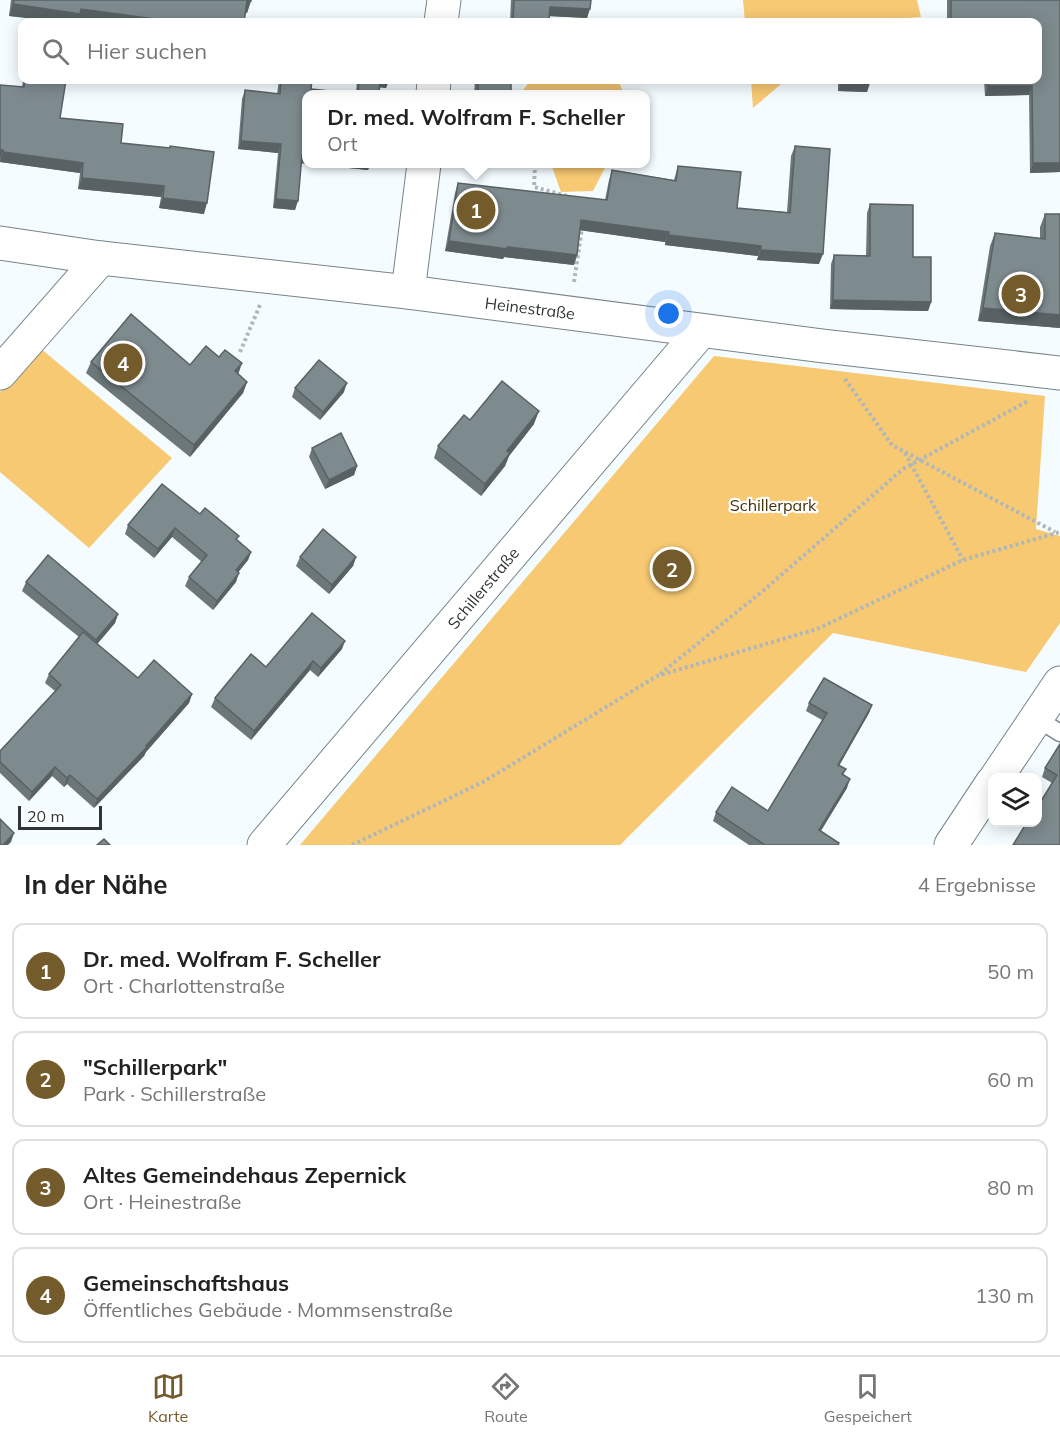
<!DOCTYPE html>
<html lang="de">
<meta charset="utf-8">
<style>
body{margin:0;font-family:Mulish,sans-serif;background:#f2f2f2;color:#222}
.controls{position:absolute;right:18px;bottom:18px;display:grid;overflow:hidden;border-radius:12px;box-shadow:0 3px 15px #0003}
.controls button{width:54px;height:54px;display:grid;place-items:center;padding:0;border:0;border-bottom:2px solid #e0e0e0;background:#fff;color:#222;font:30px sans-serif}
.scale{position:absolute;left:18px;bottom:15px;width:84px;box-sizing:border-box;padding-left:6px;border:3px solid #2f3536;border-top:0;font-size:16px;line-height:21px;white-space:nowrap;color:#2f3536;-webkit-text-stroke:4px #fff;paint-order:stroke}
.you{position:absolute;left:669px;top:314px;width:21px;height:21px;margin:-15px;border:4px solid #fff;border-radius:50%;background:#1a73e8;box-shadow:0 0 0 9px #1a73e833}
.badge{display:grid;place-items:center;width:39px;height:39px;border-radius:50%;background:#745b2c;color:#fff;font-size:20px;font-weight:700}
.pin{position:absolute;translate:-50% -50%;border:3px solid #fff;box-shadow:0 2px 6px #0006}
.popup{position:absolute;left:302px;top:90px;width:348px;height:78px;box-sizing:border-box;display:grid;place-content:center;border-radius:12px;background:#fff;filter:drop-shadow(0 2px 4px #0005);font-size:20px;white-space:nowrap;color:#767676}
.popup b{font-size:22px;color:#222}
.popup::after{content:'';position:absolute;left:50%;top:100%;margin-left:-12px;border:12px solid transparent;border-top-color:#fff}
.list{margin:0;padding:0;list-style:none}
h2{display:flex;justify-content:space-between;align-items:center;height:78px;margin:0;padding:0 24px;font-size:26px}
h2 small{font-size:20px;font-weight:400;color:#767676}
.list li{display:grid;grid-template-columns:39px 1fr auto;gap:18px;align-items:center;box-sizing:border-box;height:96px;margin:0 12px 12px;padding:0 12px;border:2px solid #e0e0e0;border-radius:12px}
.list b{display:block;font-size:22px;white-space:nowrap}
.list p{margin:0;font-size:20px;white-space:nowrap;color:#767676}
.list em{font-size:20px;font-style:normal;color:#767676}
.icon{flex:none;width:33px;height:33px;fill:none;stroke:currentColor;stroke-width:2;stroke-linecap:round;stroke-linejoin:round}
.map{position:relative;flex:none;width:1060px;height:845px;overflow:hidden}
.search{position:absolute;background:#fff;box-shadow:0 3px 15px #0003;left:18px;right:18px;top:18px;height:66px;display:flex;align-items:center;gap:15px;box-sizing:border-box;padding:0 21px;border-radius:12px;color:#767676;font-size:22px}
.sheet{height:510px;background:#fff}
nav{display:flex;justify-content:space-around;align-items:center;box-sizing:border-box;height:84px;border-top:2px solid #e0e0e0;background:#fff;font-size:16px;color:#767676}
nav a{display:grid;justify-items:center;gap:3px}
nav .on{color:#745b2c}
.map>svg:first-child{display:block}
</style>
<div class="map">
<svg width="1060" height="845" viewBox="0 0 1060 845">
<rect width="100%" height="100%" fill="#f4fcff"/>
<g fill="#f7c973">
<path d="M743,0H917L921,17L856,22H745Z"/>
<path d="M531,80H618L624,94H525L523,90Z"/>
<path d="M751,80H786L753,108Z"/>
<path d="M551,164H607L593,191L561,192Z"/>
<path d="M40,348L172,458L89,548L0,472V392Z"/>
<path d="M714,356L1045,396L1036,529L1060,536V623L1026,672L833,633L620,845H300Z"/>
</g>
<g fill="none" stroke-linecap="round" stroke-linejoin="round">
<g stroke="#778487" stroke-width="19">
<path id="lane" d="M1036,718L1060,733"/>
</g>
<g stroke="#778487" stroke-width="35">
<g id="street">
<path d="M441,22L444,0"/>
<path d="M433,94L434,80"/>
<path d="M0,243L101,258L408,292L823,346L1060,373"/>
<path d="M408,292L424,164"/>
<path d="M0,373L101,258"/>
<path d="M996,778L1060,683"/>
<path d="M264,845L701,331"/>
<path d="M951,845L992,783"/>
</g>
</g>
<g stroke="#b0b7ba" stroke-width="4" stroke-dasharray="3 3" stroke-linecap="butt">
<path d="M535,164L534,187L567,196"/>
<path d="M574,282L582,228"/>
<path d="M240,352L260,305"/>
<path d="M845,379L892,445L1055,532"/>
<path d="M905,453L963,560"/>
<path d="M660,674L764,590L903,469L1028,401"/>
<path d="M352,845L483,782L657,676L817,629L963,560L1060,532"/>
</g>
<use href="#lane" stroke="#fff" stroke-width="16"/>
<use href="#street" stroke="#fff" stroke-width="33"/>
</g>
<g fill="#6c777a">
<path d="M11,0H251L247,13L78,21L9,16Z"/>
<path d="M511,0H591L587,18L550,16L549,22H510Z"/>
<path d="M947,0H1060V172L1030,173L1029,95L985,96L984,80H1038V22H947Z"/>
<path d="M23,80H66L60,118L121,143L204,214L159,208L161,197L78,189L80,173L0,162V85L22,87Z"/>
<path d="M279,80H312L311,89L356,94L357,80H389L386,88L379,87L368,170L301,163L295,210L273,208L278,153L238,149L242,99L245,90L277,94Z"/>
<path d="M475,80H511L510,94H474Z"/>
<path d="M838,80H870L867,92L838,91Z"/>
<path d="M795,146L819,264L757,260L758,256L665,245V242L580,230L577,255L574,265L504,257L503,259L445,251L455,193L458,183L605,200L609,180L612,170L674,180L678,166L737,208L787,212L791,156Z"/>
<path d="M870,204L913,257L931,302L928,311L830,309L831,264L834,255L866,256L867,213Z"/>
<path d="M1045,214L1060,328L978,321L990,246L995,233L1040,238V227Z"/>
<path d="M91,362L238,374L247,382L243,393L190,457L86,373Z"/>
<path d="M295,388L344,392L320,420L292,397Z"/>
<path d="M470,420L534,424L509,456L505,466L481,496L434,458L438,446Z"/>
<path d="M312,448L357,466L354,475L325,489L309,457Z"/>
<path d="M200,514L237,540L251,552L248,560L238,572L236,582L213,610L185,586L189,577L202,562L172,537L154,558L125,534L128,525Z"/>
<path d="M300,557H356L353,566L329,594L296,566Z"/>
<path d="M26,582L118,614L115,623L97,644L138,678L192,694L189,703L146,752L144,756L94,808L67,784L64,787L52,776L29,801L0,773V751L55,691L45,683L49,674L79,637L22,591Z"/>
<path d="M342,649L318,677L310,670L251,740L211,707L215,698L266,667Z"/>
<path d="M809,703L872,705L869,713L839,765L846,769L843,775L847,788L821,831L838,845H749L713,821L716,812L768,811L822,720L806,711Z"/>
<path d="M1060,744V845L1052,783L1042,777L1045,768Z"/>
</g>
<g fill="#586163">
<path d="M247,1H251L247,13L243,12Z"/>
<path d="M13,4L81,9L177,22H91L78,21L77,22H58L9,16Z"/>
<path d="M550,7L590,9L587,18L547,16Z"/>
<path d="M380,80H389L386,88L377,87Z"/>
<path d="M841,82L870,83L867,92L838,91Z"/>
<path d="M988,86H1032L1029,95L985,96Z"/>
<path d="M241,141L281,144L278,153L238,149Z"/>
<path d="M0,150H3L0,159Z"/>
<path d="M3,152L83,163L80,173L0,162Z"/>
<path d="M302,155H306V164H371L368,170L299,163Z"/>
<path d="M1033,163H1060V172L1030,173Z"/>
<path d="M82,178L164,186L161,197L78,189Z"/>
<path d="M163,198L207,203L204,214L159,208Z"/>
<path d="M276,199L298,201L295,210L273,208Z"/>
<path d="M581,220L669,232L665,242L578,230Z"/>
<path d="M668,235L761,246L758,256L665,245Z"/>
<path d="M449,241L577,255L574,265L504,257L503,259L445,251Z"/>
<path d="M761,250L823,254L819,264L757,260Z"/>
<path d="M833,300L931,302L928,311L830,309Z"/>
<path d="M983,308L1060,315V328L978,321Z"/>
<path d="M242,363L238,375L235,371Z"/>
<path d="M247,382L243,393L190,457L194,445Z"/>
<path d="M347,383L344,392L320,420L323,412Z"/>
<path d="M539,411L534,424L509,456L505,466L481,496L485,484L507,451Z"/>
<path d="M357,466L354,475L325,489L329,480Z"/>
<path d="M175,528L172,537L154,558L158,549Z"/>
<path d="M251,552L248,560L233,579L236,570Z"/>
<path d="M356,557L353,566L329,594L332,585Z"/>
<path d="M239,573L236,582L213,610L217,601Z"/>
<path d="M118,614L115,623L93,649L96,640Z"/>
<path d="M345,641L342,649L318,677L321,668Z"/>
<path d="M313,661L310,670L251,740L254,731Z"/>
<path d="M192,694L189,703L146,752L144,756L94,808L97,799Z"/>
<path d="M872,705L869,713L835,773L838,765Z"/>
<path d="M55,767L52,776L29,801L32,792Z"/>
<path d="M70,775L67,784L64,787L67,778Z"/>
<path d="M850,779L847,788L816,838L819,830Z"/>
<path d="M14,833L11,842L8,845H3Z"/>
</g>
<g fill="#7d8a8e" stroke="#586163" stroke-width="1.5">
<path d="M14,0H251V1H247L244,22H177L81,9L80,14L13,4Z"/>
<path d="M514,0H591L590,9L550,7L549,22H513Z"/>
<path d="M951,0H1060V163H1033L1032,86H988V80H1038V22H951Z"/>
<path d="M25,80H66L60,118L123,124L121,143L170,148V146L214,152L207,203L163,198L164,186L82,178L83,163L3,152V150H0V85L24,87Z"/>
<path d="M281,80H312L311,89L358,94L359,80H380L379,94H306V155H302L298,201L276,199L281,144L241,141L245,90L280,94Z"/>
<path d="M478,80H511V94L478,93Z"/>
<path d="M841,80H870V83L841,82Z"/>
<path d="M795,146L830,149L823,254L761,250V246L668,235L669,232L581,220L577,255L507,247V249L449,241L458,183L607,200L612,170L676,181L678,166L741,172L737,208L790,213Z"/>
<path d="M870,204L913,205V257H931V302L833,300L834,255L870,256Z"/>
<path d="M1045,214H1060V315L983,308L995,233L1045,239Z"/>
<path d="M131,314L190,365L206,346L219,357L225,350L242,363L235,371L247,382L194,445L91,362Z"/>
<path d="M319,360L347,383L323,412L295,388Z"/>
<path d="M502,381L539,411L507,451L510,453L485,484L438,446L464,415L470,420Z"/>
<path d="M341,433L357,466L329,480L312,448Z"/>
<path d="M162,484L200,514L205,508L239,536L236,539L251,552L236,570L239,573L217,601L189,577L207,555L175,528L158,549L128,525Z"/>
<path d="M323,529L356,557L332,585L300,557Z"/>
<path d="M48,555L118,614L96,640L26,582Z"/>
<path d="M312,613L345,641L321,668L313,661L254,731L215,698L251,654L266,667Z"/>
<path d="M83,632L138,678L154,660L192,694L146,746L147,747L97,799L70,775L67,778L55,767L32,792L0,762V751L61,685L49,674Z"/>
<path d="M824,678L872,705L838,765L846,769L842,774L850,779L819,830L839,843L838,845H765L716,812L732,787L768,811L827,713L809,703Z"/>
<path d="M1060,744V845H1013L1027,822H1038V806L1057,775L1045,768Z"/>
<path d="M0,819L14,833L3,845H0Z"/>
<path d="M104,839L110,845H97Z"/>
</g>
<g text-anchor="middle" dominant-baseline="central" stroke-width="4.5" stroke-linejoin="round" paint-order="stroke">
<g font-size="16" fill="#2f3536" stroke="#fff">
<text transform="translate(530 308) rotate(7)">Heinestraße</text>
<text transform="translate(483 588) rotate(-50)">Schillerstraße</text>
</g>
<g font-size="16" fill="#453209" stroke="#fff">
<text x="773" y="505">Schillerpark</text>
</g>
</g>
</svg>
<div class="controls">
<button><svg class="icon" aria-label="layers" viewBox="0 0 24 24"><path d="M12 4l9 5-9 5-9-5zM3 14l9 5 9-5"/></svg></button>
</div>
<div class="scale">20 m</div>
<div class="you"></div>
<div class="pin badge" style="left:476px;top:210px">1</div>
<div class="popup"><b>Dr. med. Wolfram F. Scheller</b>Ort</div>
<div class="pin badge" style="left:672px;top:569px">2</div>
<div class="pin badge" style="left:1021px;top:294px">3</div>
<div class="pin badge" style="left:123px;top:363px">4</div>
<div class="search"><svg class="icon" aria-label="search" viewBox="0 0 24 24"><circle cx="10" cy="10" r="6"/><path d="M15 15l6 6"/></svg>Hier suchen</div>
</div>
<section class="sheet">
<h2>In der Nähe<small>4 Ergebnisse</small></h2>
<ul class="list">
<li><span class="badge">1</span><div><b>Dr. med. Wolfram F. Scheller</b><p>Ort · Charlottenstraße</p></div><em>50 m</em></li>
<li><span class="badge">2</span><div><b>&quot;Schillerpark&quot;</b><p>Park · Schillerstraße</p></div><em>60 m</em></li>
<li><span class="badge">3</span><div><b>Altes Gemeindehaus Zepernick</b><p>Ort · Heinestraße</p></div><em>80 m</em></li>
<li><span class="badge">4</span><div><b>Gemeinschaftshaus</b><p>Öffentliches Gebäude · Mommsenstraße</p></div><em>130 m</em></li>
</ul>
</section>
<nav>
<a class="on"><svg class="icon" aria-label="map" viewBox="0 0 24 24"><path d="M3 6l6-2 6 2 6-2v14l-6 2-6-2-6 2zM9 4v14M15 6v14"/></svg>Karte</a>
<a><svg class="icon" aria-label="directions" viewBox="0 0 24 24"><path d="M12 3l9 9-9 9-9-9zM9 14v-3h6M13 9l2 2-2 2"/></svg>Route</a>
<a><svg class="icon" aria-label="saved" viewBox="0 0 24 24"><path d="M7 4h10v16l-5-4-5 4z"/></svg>Gespeichert</a>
</nav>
